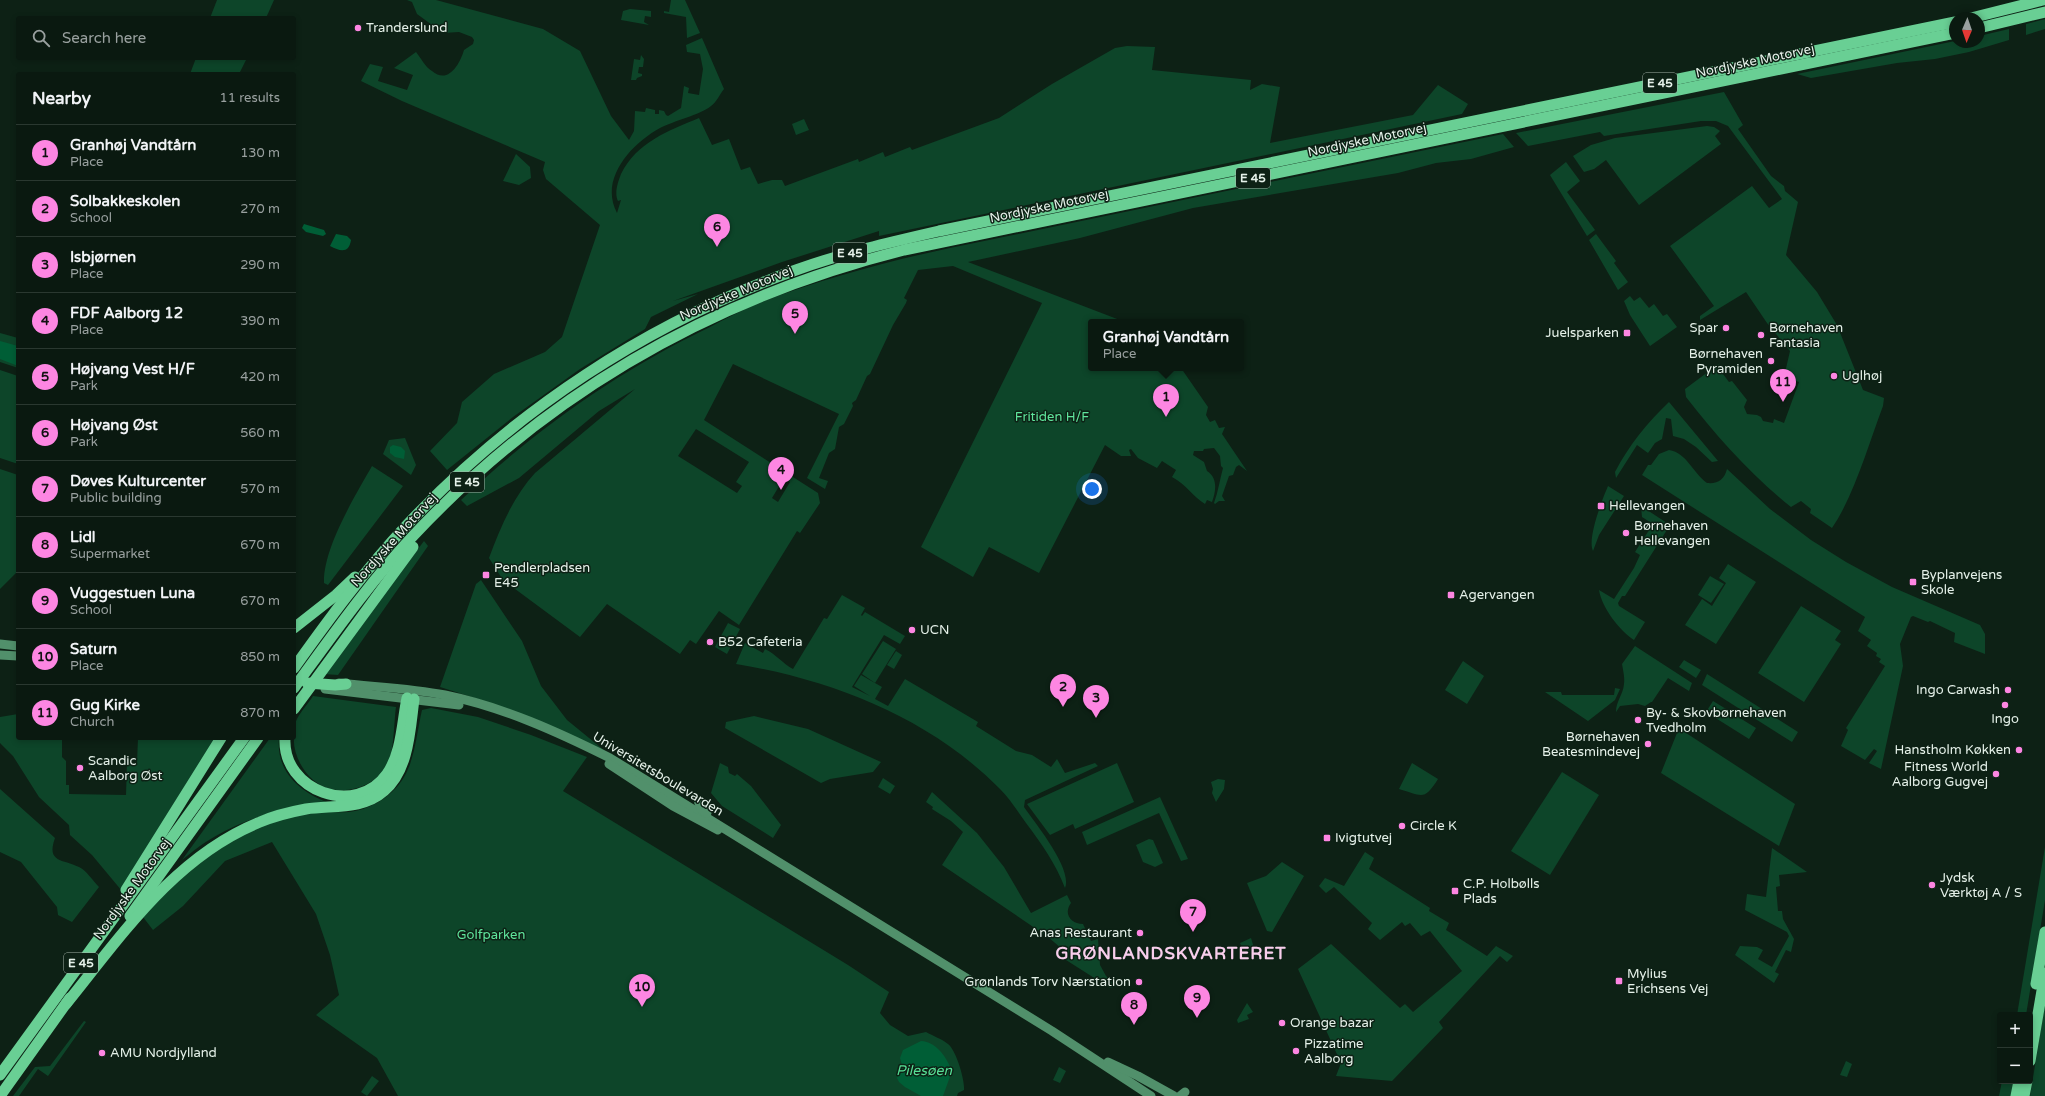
<!DOCTYPE html>
<meta charset="utf-8">
<style>
body{margin:0;font-family:"Varela Round",sans-serif;background:#132219;color:#f1f3f6}
.controls{position:absolute;right:12px;bottom:12px;display:grid;overflow:hidden;border-radius:4px;box-shadow:0 2px 6px #0003}
.controls button{width:36px;height:36px;display:grid;place-items:center;padding:0;border:0;border-bottom:1px solid #2a3830;background:#0a1910;color:#f1f3f6;font:20px sans-serif}
.compass{position:absolute;left:1949px;top:12px;width:36px;height:36px;border-radius:50%;background:#0a1910;box-shadow:0 2px 6px #0003;rotate:182deg}
.you{position:absolute;left:1092px;top:489px;width:14px;height:14px;margin:-10px;border:3px solid #fff;border-radius:50%;background:#1a73e8;box-shadow:0 0 0 6px #1a73e833}
.badge{display:grid;place-items:center;width:26px;height:26px;border-radius:50%;background:#fd86e2;color:#111;font-size:13px;font-weight:700}
.pin{position:absolute;translate:-50% -33px;filter:drop-shadow(0 1px 2px #0008)}
.pin::after{content:'';position:absolute;top:21px;width:14px;height:12px;background:inherit;clip-path:polygon(0 0,100% 0,50% 100%)}
.popup{position:absolute;left:1088px;top:319px;width:156px;height:52px;box-sizing:border-box;display:grid;place-content:center;border-radius:4px;background:#0a1910;filter:drop-shadow(0 1px 3px #0005);font-size:13px;white-space:nowrap;color:#99a09f}
.popup b{font-size:15px;color:#f1f3f6}
.popup::after{content:'';position:absolute;left:50%;top:100%;margin-left:-8px;border:8px solid transparent;border-top-color:#0a1910}
.list{margin:0;padding:0;list-style:none}
h2{display:flex;justify-content:space-between;align-items:center;height:52px;margin:0;padding:0 16px;font-size:17px}
h2 small{font-size:13px;font-weight:400;color:#99a09f}
.list li{display:grid;grid-template-columns:26px 1fr auto;gap:12px;align-items:center;box-sizing:border-box;height:56px;padding:0 16px;border-top:1px solid #2a3830}
.list b{display:block;font-size:15px;white-space:nowrap}
.list p{margin:0;font-size:13px;white-space:nowrap;color:#99a09f}
.list em{font-size:13px;font-style:normal;color:#99a09f}
.icon{flex:none;width:22px;height:22px;fill:none;stroke:currentColor;stroke-width:2;stroke-linecap:round;stroke-linejoin:round}
.map{position:relative;flex:none;width:2045px;height:1096px;overflow:hidden}
.search{position:absolute;background:#0a1910;box-shadow:0 2px 6px #0003;left:16px;top:16px;width:280px;height:44px;display:flex;align-items:center;gap:10px;box-sizing:border-box;padding:0 14px;border-radius:4px;color:#99a09f;font-size:15px}
.panel{position:absolute;background:#0a1910;box-shadow:0 2px 6px #0003;left:16px;top:72px;width:280px;height:668px;border-radius:4px}
.map>svg:first-child{display:block}
</style>
<div class="map">
<svg width="2045" height="1096" viewBox="0 0 2045 1096">
<rect width="100%" height="100%" fill="#0d2115"/>
<g fill="#0d4529" fill-rule="evenodd">
<path d="M217,0H274L266,18H210Z"/>
<path d="M407,0H436L543,29L580,51L611,116L629,140L634,131L635,111L645,112L646,108L655,110V114H659V110L664,111L666,115L668,116L681,108L684,86L689,88L688,93L699,95L703,69L700,54L687,52L686,45L702,38L724,89C720,94 716,103 711,106C700,115 673,121 660,128C631,144 599,179 617,213L621,200L618,201C614,193 618,182 621,174C637,142 668,131 699,118L712,145L729,139L741,170L750,167L758,184L772,180H782L785,186L858,159L859,162L883,152L885,157L910,147L912,150L999,118L1052,84L1115,48L1127,46L1155,47L1152,70L1251,80L1250,90L1262,84L1280,87L1270,143L1413,115L1438,85L1468,104L1462,114L879,236V231L782,262L673,301L698,294L651,317L645,329L580,369L513,417L447,470L430,451L457,423L462,402L494,374L545,352L562,337L600,225L546,179L543,170L545,162L402,101L361,81L370,64L383,67L378,81L407,90L413,75L394,68L416,52C421,58 425,67 432,71C448,85 460,64 464,50L473,44L474,40L472,37L459,32L443,33L417,14L412,2Z"/>
<path d="M671,0H685L700,33L687,38L686,17L664,13V11L669,12Z"/>
<path d="M630,9L651,11V17L645,16L644,22L649,25L621,20L623,11Z"/>
<path d="M2045,19V29L2026,35V24Z"/>
<path d="M2009,29V40L1969,52L1935,59L1897,63L1811,78L1797,74L1955,41L1979,42V36Z"/>
<path d="M641,55L644,59L643,67H639L638,73L642,74V76L637,78L636,80H631L634,59L640,60Z"/>
<path d="M196,58H247L239,74H190Z"/>
<path d="M1724,92L1743,125L1738,129L1771,176L1784,186L1785,191L1798,202L1786,255L1817,292L1837,325L1863,390L1884,398L1883,406C1869,443 1854,496 1832,528L1810,513L1811,509L1801,501L1791,507C1751,475 1717,437 1686,397L1685,389L1720,363L1717,366L1729,382L1732,381L1747,400L1744,407L1747,414L1757,415L1761,417L1763,421L1773,423L1774,419L1784,423L1799,382L1784,377L1790,351L1767,323L1746,292L1700,320V316L1714,306L1670,246L1752,186L1769,208L1782,199L1728,126L1716,121H1701L1604,136L1600,132L1528,146L1516,133Z"/>
<path d="M804,119L809,130L796,135L792,124Z"/>
<path d="M1707,126L1714,127L1720,131L1715,136L1721,144L1639,205L1606,160L1594,169L1584,172L1573,156L1591,145L1615,138Z"/>
<path d="M1503,134L1514,147L1471,159L1436,163L1398,173L1193,208L1080,238L968,262L1125,322H1091V368H1181L1208,407L1206,415L1210,422L1215,420L1219,428L1225,427L1222,434L1247,471L1239,465L1236,467L1233,475L1229,476L1222,496L1225,501H1219L1215,504L1214,503C1218,492 1220,479 1223,468L1221,466L1220,456L1214,448L1204,449L1203,451H1194L1193,455L1204,462L1207,471C1218,478 1216,491 1212,502L1207,500L1205,504C1193,497 1186,484 1172,477L1176,470L1162,461L1157,468L1138,458L1131,449L1129,450L1131,456H1121L1105,445L1039,573L989,547L973,577L921,547L1042,303L953,266L918,270L904,298L907,300L906,303L893,325L870,374L867,376L856,400L852,403L853,406L844,424L839,427L835,449L829,453L819,478L828,481L825,489L807,478L839,414L733,364L704,420L818,493L820,503L800,533L797,531L739,625L719,611L696,644L690,640L680,654L607,604L580,637L503,580L489,558C500,528 513,497 535,473L635,389L599,411L519,478L467,506L461,500C535,430 618,371 710,327C725,319 740,311 756,304C819,280 884,262 950,248ZM696,429L749,462L736,482L742,486L737,493L678,456ZM784,478L790,482L778,502L772,498Z"/>
<path d="M516,154L530,167L531,178L519,185L503,181Z"/>
<path d="M1566,162L1580,181L1567,192L1595,230L1587,236L1550,175Z"/>
<path d="M1596,234L1616,261L1614,263L1628,282L1618,290L1589,240Z"/>
<path d="M1630,296L1634,301L1640,297L1649,308L1654,304L1663,316L1667,314L1677,327L1650,346L1630,315L1624,301Z"/>
<path d="M0,333L18,338V368L0,362Z"/>
<path d="M0,370L18,376V464L0,458Z"/>
<path d="M1669,402L1718,461L1712,462L1696,447L1684,439L1673,436L1671,419L1666,418L1662,439L1655,443L1648,453L1637,445L1616,478L1615,472C1629,445 1647,423 1669,402Z"/>
<path d="M405,438L416,465L411,475L383,454L389,440Z"/>
<path d="M1669,450C1687,453 1693,473 1707,483C1718,484 1724,480 1727,469L1770,509L1811,540L1846,562L1892,587L1980,625L1985,634V654L1954,642L1955,633L1930,621L1928,622L1913,616L1911,617L1900,644L1903,666L1881,769L1869,763L1877,751L1874,749L1865,760L1841,746L1848,730L1846,728L1885,666L1879,662L1881,659L1876,656L1877,653L1867,646L1871,640L1858,631L1865,617L1642,475L1648,465H1651L1659,454Z"/>
<path d="M372,466L403,486L328,585L324,583C323,548 355,496 372,466Z"/>
<path d="M0,469L18,475V571L0,589Z"/>
<path d="M1608,486L1624,496L1599,535L1593,551C1587,539 1602,500 1608,486Z"/>
<path d="M1641,506L1670,525L1625,596H1622L1618,603L1619,606L1645,622L1634,640C1619,630 1602,608 1599,590L1614,599L1634,568L1640,555L1635,552L1653,524L1642,517Z"/>
<path d="M424,541L428,546L338,675L324,674Z"/>
<path d="M1728,564L1756,582L1716,644L1685,625L1702,599L1712,606L1726,583L1719,578Z"/>
<path d="M1710,576L1724,584L1711,603L1698,595Z"/>
<path d="M481,580L522,641L541,686L567,720L605,751C550,724 499,705 440,687L476,584Z"/>
<path d="M842,595L865,608L861,615L862,616L865,612L905,636L900,644L884,635L852,687L870,696L854,686L861,675L882,687L875,699L888,706L905,679L978,722L976,726L1016,751L1032,755L1051,767L1057,759L1065,773L1095,763L1098,766L1025,800L1024,807C1035,823 1073,869 1065,888C1056,864 1041,843 1026,823C1018,812 1010,799 1000,789C930,718 833,680 736,664L745,643L763,653L765,649C777,655 782,663 793,669L824,618L827,619Z"/>
<path d="M1801,606L1841,631L1835,640L1841,644L1804,702L1758,673Z"/>
<path d="M728,623L740,629L727,654L715,647Z"/>
<path d="M883,641L896,649L875,683L862,674Z"/>
<path d="M1635,646L1692,683L1689,691L1668,678L1652,702H1651L1645,706L1638,704L1620,706L1616,712C1616,701 1623,695 1624,684C1625,678 1623,670 1622,664Z"/>
<path d="M896,651L902,655L894,669L887,665Z"/>
<path d="M1684,660L1701,670L1696,678L1679,667Z"/>
<path d="M1463,661L1484,676L1467,704L1445,690Z"/>
<path d="M1707,674L1798,732L1792,742L1702,685Z"/>
<path d="M1615,688L1620,689L1615,700L1588,721L1545,692H1561L1562,695H1614Z"/>
<path d="M313,696L396,707C394,721 394,749 389,761C380,783 353,794 331,789C309,785 292,757 294,737C295,731 294,724 297,719C301,711 308,704 313,696Z"/>
<path d="M1713,701L1731,712L1728,716L1733,719L1735,715L1756,728L1749,739L1706,712Z"/>
<path d="M431,708L478,717L531,735L587,757L563,791L848,965L889,992L880,1013L890,1025L908,1036L926,1032C933,1036 942,1039 948,1044C956,1050 965,1080 964,1090L958,1093L957,1096H398L377,1058L316,1015L339,995L330,955L316,914L272,842L225,861L183,906L153,930L143,917C180,878 218,843 269,823C281,818 299,814 313,812C325,811 337,813 349,812C374,809 399,792 408,769C415,754 418,727 422,710Z"/>
<path d="M18,714V738H62V757L66,761V785H69V794L126,795L127,763H137L138,738H216L122,891L92,855L70,835L69,825L39,797L13,756L0,743V717Z"/>
<path d="M754,716L808,729L881,762L873,772L830,779L821,783L725,728L726,722Z"/>
<path d="M1683,731L1795,804L1779,846L1661,773L1677,733Z"/>
<path d="M270,738H279C276,771 298,790 326,802C286,808 249,816 214,837C203,843 192,852 182,860Z"/>
<path d="M720,763L728,767L729,773L735,776L737,774L751,786L781,825L773,838L722,806L711,793Z"/>
<path d="M1117,763L1134,802L1075,829L1073,824L1050,835L1027,804Z"/>
<path d="M1412,763L1438,779C1424,801 1423,796 1399,789Z"/>
<path d="M1562,772L1599,795L1550,875L1511,851Z"/>
<path d="M883,778L895,786L890,794L878,787Z"/>
<path d="M1218,779L1225,780L1224,789L1216,802L1212,793L1213,789L1211,782Z"/>
<path d="M0,789L55,838C46,863 63,859 79,867C86,870 93,881 99,887L72,922L58,915L57,907L21,862L0,852Z"/>
<path d="M932,792L977,833L1004,867L1031,913L1067,895L1071,903C1063,914 1071,924 1083,924L1091,941L1098,939L1100,965L1106,976L1117,986L1110,988L1066,960L1068,954L1048,937L942,865L963,832L951,821L932,809L933,807L926,802Z"/>
<path d="M1160,797L1188,859L1181,861L1159,813L1087,845L1082,832Z"/>
<path d="M1149,839L1153,840L1163,863L1155,867L1143,862L1136,845Z"/>
<path d="M2045,847V900L2026,1015H2017Z"/>
<path d="M1772,848L1807,872L1779,875L1780,886L1776,887L1778,911H1782L1783,919L1794,939L1791,952L1786,950L1775,972L1779,974L1774,983L1735,955L1740,946L1757,947L1763,950L1758,959L1772,967L1789,936L1787,932L1745,910L1747,894L1766,897Z"/>
<path d="M1365,852L1374,858L1369,869L1430,908L1429,911L1449,923L1446,930L1487,956L1496,946L1513,956L1507,962L1500,956L1439,1022L1443,1028L1392,1081L1336,1076L1341,1063L1298,969L1331,944L1400,1008L1405,1004L1413,1012L1462,971L1430,931L1421,936L1410,923L1405,926L1402,922L1380,940L1368,929L1372,923L1334,887L1326,893L1319,886L1325,878L1344,886Z"/>
<path d="M1282,862L1304,876L1272,932L1267,931L1247,883L1266,876Z"/>
<path d="M1251,938L1254,948L1244,953L1240,943Z"/>
<path d="M1247,1003L1253,1012L1247,1015L1249,1019L1238,1023L1237,1020Z"/>
<path d="M2045,1006V1096H2030L2044,1010Z"/>
<path d="M84,1021L86,1022L48,1076L38,1069L19,1096H13L35,1067L50,1066Z"/>
<path d="M1846,1061L1852,1064L1847,1077L1840,1075Z"/>
<path d="M1059,1067L1066,1071L1060,1083L1053,1080Z"/>
<path d="M372,1076L379,1081L367,1096L361,1092Z"/>
<path d="M2002,1081H2014L2012,1096H1999Z"/>
</g>
<g fill="#005e36">
<path d="M304,224L324,230L326,234L323,236L306,232L302,228Z"/>
<path d="M336,234L347,236L351,240C349,253 341,252 330,246Z"/>
<path d="M0,341L18,346V366L0,359Z"/>
<path d="M393,445L401,447L405,451L404,459L395,457L390,453V447Z"/>
<path d="M921,1041C937,1042 947,1058 952,1071L943,1096H921L905,1087L899,1082L897,1078L902,1065L900,1058L903,1050Z"/>
</g>
<g fill="none" stroke-linecap="round" stroke-linejoin="round">
<g stroke="#51906b" stroke-width="9">
<path d="M0,644L18,646"/>
<path d="M0,655L18,656"/>
<path d="M339,683C374,687 410,688 445,695C503,707 558,732 610,758L1052,1031L1151,1096"/>
<path d="M325,689L459,705"/>
<path d="M609,764L673,806L718,830"/>
<path d="M698,800L701,809L707,813"/>
<path d="M1108,1062L1138,1076L1174,1096"/>
<path d="M1180,1096L1185,1092"/>
</g>
<g stroke="#69cf94" stroke-width="11">
<path d="M1971,18L2043,0"/>
<path d="M1979,28L2045,12"/>
<path d="M294,628L336,595L355,577"/>
<path d="M294,668C329,619 365,570 406,526C514,411 647,323 796,270C843,253 891,242 939,231L1955,22"/>
<path d="M307,683L335,685L346,684"/>
<path d="M294,688C332,636 369,583 413,536C548,392 713,298 904,250L1955,33"/>
<path d="M294,709L413,547"/>
<path d="M285,738C282,791 356,818 387,774C402,752 402,722 407,698"/>
<path d="M126,890L221,738"/>
<path d="M130,916L258,738"/>
<path d="M2036,984L2045,932"/>
<path d="M66,1004C121,936 175,856 260,822C274,816 290,812 306,809C332,805 363,810 384,791C409,770 410,729 414,699"/>
<path d="M2030,1061L2045,973"/>
<path d="M0,1075L244,738"/>
<path d="M0,1096L70,998"/>
<path d="M2016,1096L2019,1081"/>
<path d="M2024,1096L2027,1081"/>
</g>
</g>
<g fill="#fd86e2" stroke="#0d2115" stroke-width="1.5">
<circle cx="358" cy="28" r="4"/>
<circle cx="1726" cy="328" r="4"/>
<rect x="1623" y="329" width="8" height="8" rx="2"/>
<circle cx="1761" cy="335" r="4"/>
<circle cx="1771" cy="361" r="4"/>
<circle cx="1834" cy="376" r="4"/>
<rect x="1597" y="502" width="8" height="8" rx="2"/>
<circle cx="1626" cy="533" r="4"/>
<rect x="482" y="571" width="8" height="8" rx="2"/>
<rect x="1909" y="578" width="8" height="8" rx="2"/>
<rect x="1447" y="591" width="8" height="8" rx="2"/>
<circle cx="912" cy="630" r="4"/>
<circle cx="710" cy="642" r="4"/>
<circle cx="2008" cy="690" r="4"/>
<circle cx="2005" cy="705" r="4"/>
<circle cx="1638" cy="720" r="4"/>
<circle cx="1648" cy="744" r="4"/>
<circle cx="2019" cy="750" r="4"/>
<circle cx="80" cy="768" r="4"/>
<circle cx="1996" cy="774" r="4"/>
<circle cx="1402" cy="826" r="4"/>
<rect x="1323" y="834" width="8" height="8" rx="2"/>
<circle cx="1932" cy="885" r="4"/>
<rect x="1451" y="887" width="8" height="8" rx="2"/>
<circle cx="1140" cy="933" r="4"/>
<rect x="1615" y="977" width="8" height="8" rx="2"/>
<circle cx="1139" cy="982" r="4"/>
<circle cx="1282" cy="1023" r="4"/>
<circle cx="1296" cy="1051" r="4"/>
<circle cx="102" cy="1053" r="4"/>
</g>
<g text-anchor="middle" dominant-baseline="central" stroke-width="3" stroke-linejoin="round" paint-order="stroke">
<g fill="#0d2115" stroke="#a4b3a9" stroke-width="1">
<rect x="1643" y="73" width="34" height="20" rx="3"/>
<rect x="1236" y="168" width="34" height="20" rx="3"/>
<rect x="833" y="243" width="34" height="20" rx="3"/>
<rect x="450" y="472" width="34" height="20" rx="3"/>
<rect x="64" y="953" width="34" height="20" rx="3"/>
</g>
<g font-size="12" font-weight="bold" fill="#e5f1e9">
<text x="1660" y="83">E 45</text>
<text x="1253" y="178">E 45</text>
<text x="850" y="253">E 45</text>
<text x="467" y="482">E 45</text>
<text x="81" y="963">E 45</text>
</g>
<g font-size="13" fill="#e5f1e9" stroke="#0d2115" text-anchor="start">
<text x="366" y="28">Tranderslund</text>
<text x="1718" y="328" text-anchor="end">Spar</text>
<text x="1769" y="328">Børnehaven<tspan x="1769" dy="15">Fantasia</tspan></text>
<text x="1619" y="333" text-anchor="end">Juelsparken</text>
<text x="1763" y="354" text-anchor="end">Børnehaven<tspan x="1763" dy="15">Pyramiden</tspan></text>
<text x="1842" y="376">Uglhøj</text>
<text x="1609" y="506">Hellevangen</text>
<text x="1634" y="526">Børnehaven<tspan x="1634" dy="15">Hellevangen</tspan></text>
<text x="494" y="568">Pendlerpladsen<tspan x="494" dy="15">E45</tspan></text>
<text x="1921" y="575">Byplanvejens<tspan x="1921" dy="15">Skole</tspan></text>
<text x="1459" y="595">Agervangen</text>
<text x="920" y="630">UCN</text>
<text x="718" y="642">B52 Cafeteria</text>
<text x="2000" y="690" text-anchor="end">Ingo Carwash</text>
<text x="1646" y="713">By- &amp; Skovbørnehaven<tspan x="1646" dy="15">Tvedholm</tspan></text>
<text x="2005" y="719" text-anchor="middle">Ingo</text>
<text x="1640" y="737" text-anchor="end">Børnehaven<tspan x="1640" dy="15">Beatesmindevej</tspan></text>
<text x="2011" y="750" text-anchor="end">Hanstholm Køkken</text>
<text x="88" y="761">Scandic<tspan x="88" dy="15">Aalborg Øst</tspan></text>
<text x="1988" y="767" text-anchor="end">Fitness World<tspan x="1988" dy="15">Aalborg Gugvej</tspan></text>
<text x="1410" y="826">Circle K</text>
<text x="1335" y="838">Ivigtutvej</text>
<text x="1940" y="878">Jydsk<tspan x="1940" dy="15">Værktøj A / S</tspan></text>
<text x="1463" y="884">C.P. Holbølls<tspan x="1463" dy="15">Plads</tspan></text>
<text x="1132" y="933" text-anchor="end">Anas Restaurant</text>
<text x="1627" y="974">Mylius<tspan x="1627" dy="15">Erichsens Vej</tspan></text>
<text x="1131" y="982" text-anchor="end">Grønlands Torv Nærstation</text>
<text x="1290" y="1023">Orange bazar</text>
<text x="1304" y="1044">Pizzatime<tspan x="1304" dy="15">Aalborg</tspan></text>
<text x="110" y="1053">AMU Nordjylland</text>
</g>
<g font-size="13" fill="#e5f1e9" stroke="#0d2115">
<text transform="translate(1755 61) rotate(-12)">Nordjyske Motorvej</text>
<text transform="translate(1367 140) rotate(-12)">Nordjyske Motorvej</text>
<text transform="translate(1049 206) rotate(-12)">Nordjyske Motorvej</text>
<text transform="translate(736 293) rotate(-23)">Nordjyske Motorvej</text>
<text transform="translate(394 540) rotate(-48)">Nordjyske Motorvej</text>
<text transform="translate(658 774) rotate(31)">Universitetsboulevarden</text>
<text transform="translate(132 889) rotate(-54)">Nordjyske Motorvej</text>
</g>
<g font-size="13" fill="#5fe59c" stroke="#0d2115">
<text x="1052" y="417">Fritiden H/F</text>
<text x="491" y="935">Golfparken</text>
</g>
<g font-size="14" font-style="italic" fill="#57df96" stroke="#0d2115">
<text x="924" y="1070">Pilesøen</text>
</g>
<g font-size="17" font-weight="bold" letter-spacing="1" fill="#f8ceec" stroke="#0d2115">
<text x="1171" y="953">GRØNLANDSKVARTERET</text>
</g>
</g>
</svg>
<div class="controls">
<button>+</button>
<button>−</button>
</div>
<svg class="compass" viewBox="-18 -18 36 36"><path d="M0-13l5 13h-10z" fill="#e53935"/><path d="M0 13l5-13h-10z" fill="#99a09f"/></svg>
<div class="you"></div>
<div class="pin badge" style="left:1166px;top:417px">1</div>
<div class="popup"><b>Granhøj Vandtårn</b>Place</div>
<div class="pin badge" style="left:1063px;top:707px">2</div>
<div class="pin badge" style="left:1096px;top:718px">3</div>
<div class="pin badge" style="left:781px;top:490px">4</div>
<div class="pin badge" style="left:795px;top:334px">5</div>
<div class="pin badge" style="left:717px;top:247px">6</div>
<div class="pin badge" style="left:1193px;top:932px">7</div>
<div class="pin badge" style="left:1134px;top:1025px">8</div>
<div class="pin badge" style="left:1197px;top:1018px">9</div>
<div class="pin badge" style="left:642px;top:1007px">10</div>
<div class="pin badge" style="left:1783px;top:402px">11</div>
<div class="search"><svg class="icon" aria-label="search" viewBox="0 0 24 24"><circle cx="10" cy="10" r="6"/><path d="M15 15l6 6"/></svg>Search here</div>
<section class="panel">
<h2>Nearby<small>11 results</small></h2>
<ul class="list">
<li><span class="badge">1</span><div><b>Granhøj Vandtårn</b><p>Place</p></div><em>130 m</em></li>
<li><span class="badge">2</span><div><b>Solbakkeskolen</b><p>School</p></div><em>270 m</em></li>
<li><span class="badge">3</span><div><b>Isbjørnen</b><p>Place</p></div><em>290 m</em></li>
<li><span class="badge">4</span><div><b>FDF Aalborg 12</b><p>Place</p></div><em>390 m</em></li>
<li><span class="badge">5</span><div><b>Højvang Vest H/F</b><p>Park</p></div><em>420 m</em></li>
<li><span class="badge">6</span><div><b>Højvang Øst</b><p>Park</p></div><em>560 m</em></li>
<li><span class="badge">7</span><div><b>Døves Kulturcenter</b><p>Public building</p></div><em>570 m</em></li>
<li><span class="badge">8</span><div><b>Lidl</b><p>Supermarket</p></div><em>670 m</em></li>
<li><span class="badge">9</span><div><b>Vuggestuen Luna</b><p>School</p></div><em>670 m</em></li>
<li><span class="badge">10</span><div><b>Saturn</b><p>Place</p></div><em>850 m</em></li>
<li><span class="badge">11</span><div><b>Gug Kirke</b><p>Church</p></div><em>870 m</em></li>
</ul>
</section>
</div>
